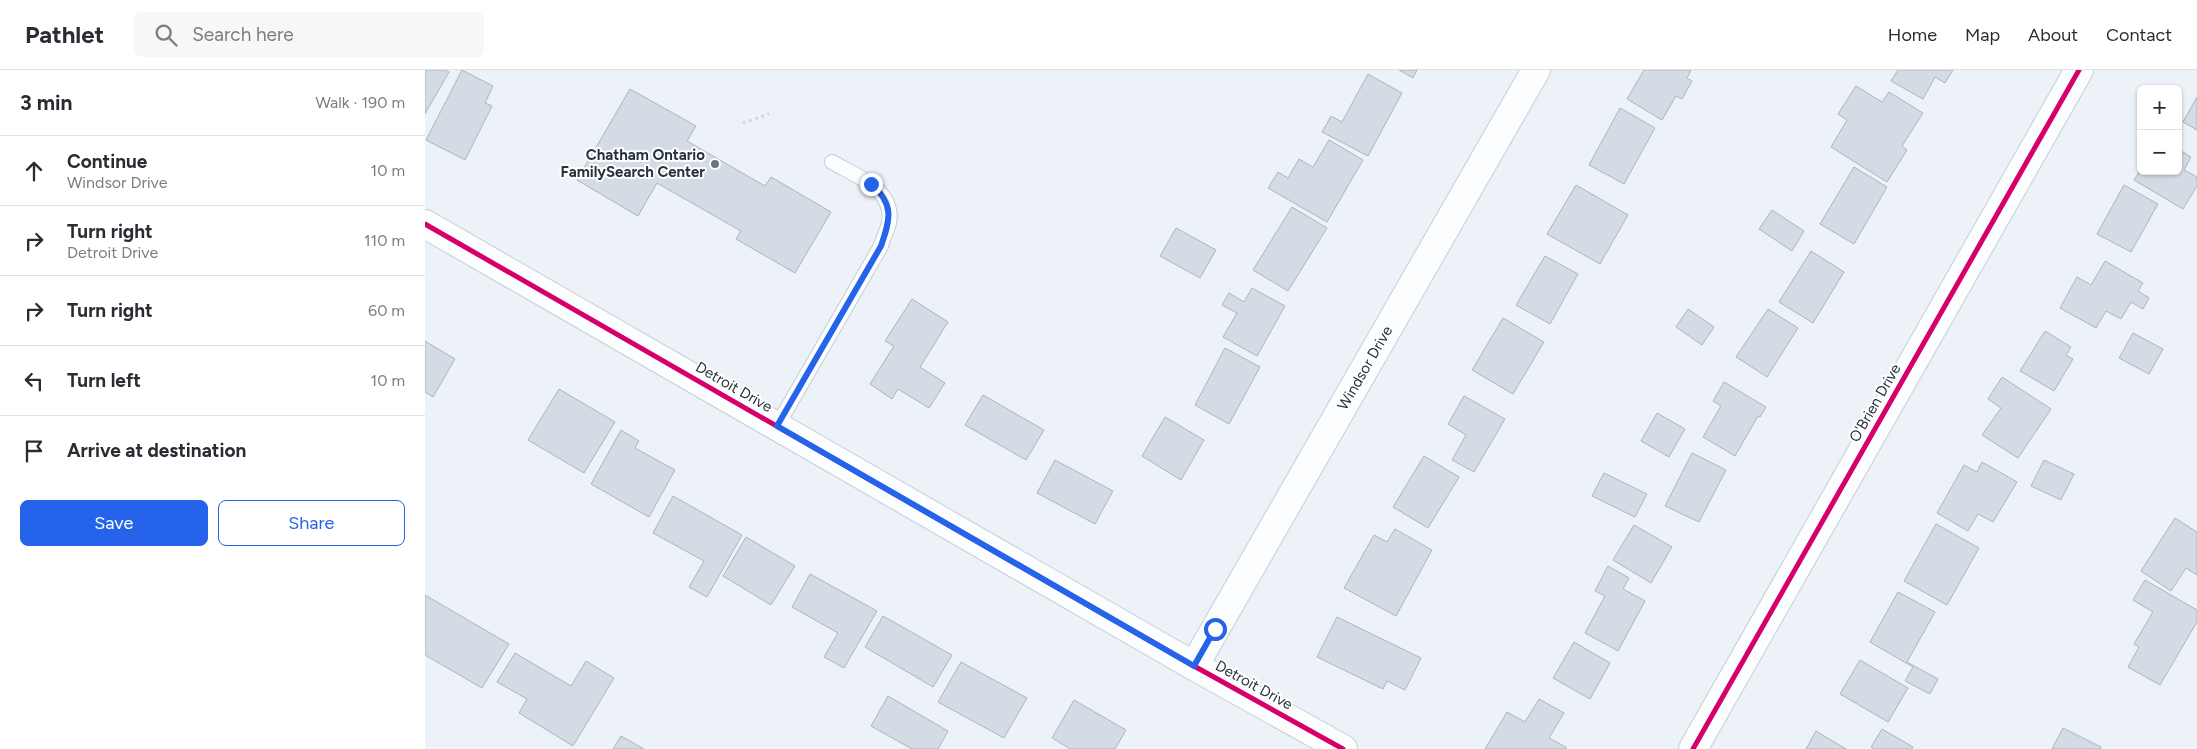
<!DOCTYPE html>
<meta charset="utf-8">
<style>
body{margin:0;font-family:Figtree,sans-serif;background:#f7f7f7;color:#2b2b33}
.controls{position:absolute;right:15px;top:15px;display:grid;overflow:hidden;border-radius:8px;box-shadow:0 1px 4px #0004}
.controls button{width:45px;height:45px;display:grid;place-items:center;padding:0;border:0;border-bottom:1px solid #e1e1e2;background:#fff;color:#2b2b33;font:25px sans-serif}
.stop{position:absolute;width:15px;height:15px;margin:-11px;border:4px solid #2563eb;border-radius:50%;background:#fff}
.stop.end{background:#2563eb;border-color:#fff;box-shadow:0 1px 5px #0008}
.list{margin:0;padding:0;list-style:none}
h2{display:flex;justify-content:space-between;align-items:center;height:65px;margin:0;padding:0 20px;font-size:21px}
h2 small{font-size:16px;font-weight:400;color:#7c7c81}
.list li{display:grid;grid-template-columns:32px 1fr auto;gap:15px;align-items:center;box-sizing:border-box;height:70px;padding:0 20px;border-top:1px solid #e1e1e2}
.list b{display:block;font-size:19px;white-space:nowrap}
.list p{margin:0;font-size:16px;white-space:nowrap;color:#7c7c81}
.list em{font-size:16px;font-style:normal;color:#7c7c81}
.actions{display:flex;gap:10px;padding:15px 20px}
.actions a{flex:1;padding:11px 0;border:1px solid #2563eb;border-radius:8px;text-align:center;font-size:18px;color:#2563eb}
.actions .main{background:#2563eb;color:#fff}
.icon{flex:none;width:28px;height:28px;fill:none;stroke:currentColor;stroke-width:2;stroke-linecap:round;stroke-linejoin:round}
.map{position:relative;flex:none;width:1772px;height:679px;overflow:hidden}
header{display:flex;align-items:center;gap:30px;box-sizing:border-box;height:70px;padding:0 25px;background:#fff;border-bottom:1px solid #e1e1e2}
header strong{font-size:24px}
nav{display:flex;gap:28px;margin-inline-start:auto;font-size:18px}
.search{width:350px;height:45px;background:#f7f7f7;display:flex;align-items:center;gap:12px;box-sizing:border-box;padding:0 18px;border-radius:8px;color:#7c7c81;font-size:19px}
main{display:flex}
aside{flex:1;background:#fff}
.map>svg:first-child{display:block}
</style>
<header>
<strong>Pathlet</strong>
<div class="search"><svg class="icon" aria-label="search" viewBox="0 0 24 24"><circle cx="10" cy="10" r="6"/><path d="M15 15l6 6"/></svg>Search here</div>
<nav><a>Home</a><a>Map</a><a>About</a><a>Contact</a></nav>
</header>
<main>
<aside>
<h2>3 min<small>Walk · 190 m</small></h2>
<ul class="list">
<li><svg class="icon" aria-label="ahead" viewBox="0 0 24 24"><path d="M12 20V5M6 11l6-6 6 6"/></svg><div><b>Continue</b><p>Windsor Drive</p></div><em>10 m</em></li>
<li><svg class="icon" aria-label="right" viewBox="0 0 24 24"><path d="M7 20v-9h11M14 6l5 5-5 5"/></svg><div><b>Turn right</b><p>Detroit Drive</p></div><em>110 m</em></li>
<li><svg class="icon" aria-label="right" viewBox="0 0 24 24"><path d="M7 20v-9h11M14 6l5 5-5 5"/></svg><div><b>Turn right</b></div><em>60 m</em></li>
<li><svg class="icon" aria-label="left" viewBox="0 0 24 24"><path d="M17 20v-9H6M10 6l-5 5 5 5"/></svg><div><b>Turn left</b></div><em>10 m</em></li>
<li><svg class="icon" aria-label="arrive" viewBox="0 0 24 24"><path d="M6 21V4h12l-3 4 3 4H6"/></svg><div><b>Arrive at destination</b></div></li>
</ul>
<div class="actions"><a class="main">Save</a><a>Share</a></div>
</aside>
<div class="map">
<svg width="1772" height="679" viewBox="0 0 1772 679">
<rect width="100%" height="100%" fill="#ecf2f8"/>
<g fill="#d3dbe4" stroke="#adb5bc">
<path d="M0,0H20L24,2L0,44Z"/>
<path d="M37,0L68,16L60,33L67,36L40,90L1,70Z"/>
<path d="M974,0H992L988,8Z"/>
<path d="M1219,0H1266L1262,8L1267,11L1257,29L1251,26L1237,50L1202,29Z"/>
<path d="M1473,0H1528L1520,13L1510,7L1498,29L1466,11Z"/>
<path d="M943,4L977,23L943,86L897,62L906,46L917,52Z"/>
<path d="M1431,16L1457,32L1464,22L1498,43L1477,76L1482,80L1462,112L1406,77L1422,50L1413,44Z"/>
<path d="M205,19L271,56L262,71L340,116L346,107L406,142L370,203L311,169L316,161L232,113L213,146L152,110Z"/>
<path d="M1772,27V60L1758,52Z"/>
<path d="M1195,38L1230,58L1199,114L1164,95Z"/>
<path d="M904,70L938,90L902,152L843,118L853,102L863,108L874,89L888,97Z"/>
<path d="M1753,79L1766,87L1759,100L1772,107V116L1758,139L1709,110L1716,99V101H1753Z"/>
<path d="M1429,97L1462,117L1429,174L1395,154Z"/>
<path d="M1151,115L1203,145L1175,194L1122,164Z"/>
<path d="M1699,115L1733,134L1706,182L1672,164Z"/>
<path d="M867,137L902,158L863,221L828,200Z"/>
<path d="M1347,140L1379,161L1367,181L1334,159Z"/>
<path d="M751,158L791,180L775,208L735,186Z"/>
<path d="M1386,181L1419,202L1388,253L1354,232Z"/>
<path d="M1120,186L1153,204L1125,254L1091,235Z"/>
<path d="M1680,191L1718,213L1713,221L1724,228L1718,239L1706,232L1696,249L1681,241L1671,258L1635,238L1652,207L1666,215Z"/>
<path d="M827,218L860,236L832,286L798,267L812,243L797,235L804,223L819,232Z"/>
<path d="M487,229L523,252L495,297L520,313L504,338L473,319L467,329L445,314L469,276L460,271Z"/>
<path d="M1263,239L1289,257L1277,275L1251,257Z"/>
<path d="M1343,239L1373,258L1342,307L1311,287Z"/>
<path d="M1078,248L1119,272L1088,324L1047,300Z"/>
<path d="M1620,261L1646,277L1641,285L1648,289L1629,321L1595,301Z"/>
<path d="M1708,263L1738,279L1724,304L1694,288Z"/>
<path d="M0,271L30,289L8,327L0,322Z"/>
<path d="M800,278L835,297L804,354L770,335Z"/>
<path d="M1577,307L1626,339L1593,388L1557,365L1576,338L1563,329Z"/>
<path d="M1299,312L1341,337L1335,347L1333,346L1310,386L1278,367L1296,336L1288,331Z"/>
<path d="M134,319L190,352L159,403L103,370Z"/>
<path d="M558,325L619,360L601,390L540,355Z"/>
<path d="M1039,326L1080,349L1049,402L1027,390L1041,365L1023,354Z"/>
<path d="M1232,343L1260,359L1244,387L1216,371Z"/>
<path d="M740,347L779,370L756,410L717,386Z"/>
<path d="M196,360L214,371L210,378L250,400L224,447L166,414Z"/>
<path d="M1267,383L1301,400L1274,452L1240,436Z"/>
<path d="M999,386L1034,407L1003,458L968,437Z"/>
<path d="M630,390L688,421L670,454L612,423Z"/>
<path d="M1619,390L1649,404L1636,430L1606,416Z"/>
<path d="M1557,392L1592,412L1568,452L1553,444L1543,461L1512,443L1539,395L1552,402Z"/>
<path d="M1179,403L1222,424L1210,447L1167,426Z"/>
<path d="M248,426L317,465L282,527L264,517L279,491L228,463Z"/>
<path d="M1750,448L1772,462V505L1761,498L1746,521L1716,501Z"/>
<path d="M1511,454L1554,478L1522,535L1479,511Z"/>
<path d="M1209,455L1247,477L1226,513L1188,490Z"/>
<path d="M970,459L1007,480L971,546L919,518L949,465L962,472Z"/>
<path d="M321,467L370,496L346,535L298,506Z"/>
<path d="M1183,496L1204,508L1198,519L1220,531L1193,581L1160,563L1180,526L1170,521Z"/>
<path d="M385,504L452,541L419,598L399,587L413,563L367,537Z"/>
<path d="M1720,510L1772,540V552L1735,615L1703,597L1714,577L1709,574L1728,542L1708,530Z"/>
<path d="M1473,522L1510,542L1482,592L1513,609L1505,624L1480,611L1488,597L1445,572Z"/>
<path d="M0,525L84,574L57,618L0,585Z"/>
<path d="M458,546L527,585L508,617L440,577Z"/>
<path d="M912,547L996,588L980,620L962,611L958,619L892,587Z"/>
<path d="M1149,572L1185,593L1165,629L1128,608Z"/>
<path d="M90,583L146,616L161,591L189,608L148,676L94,643L102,629L72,612Z"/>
<path d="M1435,590L1483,618L1463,652L1415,624Z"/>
<path d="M536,592L602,628L579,668L513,632Z"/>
<path d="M463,626L523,661L513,679H487L446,656Z"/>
<path d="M1114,629L1139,643L1124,668L1141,677V679H1060L1082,642L1100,652Z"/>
<path d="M649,630L701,660L690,679H645L627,668Z"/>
<path d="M1638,658L1676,677L1675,679H1627Z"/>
<path d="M1457,659L1488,677L1487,679H1449L1446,677Z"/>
<path d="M1391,661L1421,679H1381Z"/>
<path d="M196,666L219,679H188Z"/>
</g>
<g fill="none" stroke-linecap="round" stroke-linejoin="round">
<g stroke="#c5ced5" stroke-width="16">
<path id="lane" d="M352,356L456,176C458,168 462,161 464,153C470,119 431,106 407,92"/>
</g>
<g stroke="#c5ced5" stroke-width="30">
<g id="street">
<path d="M0,154L769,596L918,679"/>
<path d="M769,596L1111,0"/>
<path d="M1268,679L1654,0"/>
</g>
</g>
<path stroke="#d2d5d7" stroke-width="3" stroke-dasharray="2.5 4" stroke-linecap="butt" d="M318,53L344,44"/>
<use href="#lane" stroke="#fcfdfe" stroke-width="14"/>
<use href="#street" stroke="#fcfdfe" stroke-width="28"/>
<g stroke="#fefefe" stroke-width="8">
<g id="cycleway">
<path d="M0,154L769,596L918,679"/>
<path d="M1268,679L1654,0"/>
</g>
</g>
<use href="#cycleway" stroke="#d6006c" stroke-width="5"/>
</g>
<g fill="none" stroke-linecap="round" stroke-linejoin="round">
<path stroke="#2563eb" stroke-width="6" d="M446,114C470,134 465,150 456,176L352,356L769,596L790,559"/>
</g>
<circle fill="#6c757e" stroke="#fefefe" stroke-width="2" cx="290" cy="94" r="5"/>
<g text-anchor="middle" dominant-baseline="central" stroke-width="4" stroke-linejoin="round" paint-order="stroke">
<g font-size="15" font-weight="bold" fill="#27323c" stroke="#fefefe" text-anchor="end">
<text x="280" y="85">Chatham Ontario<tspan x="280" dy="17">FamilySearch Center</tspan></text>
</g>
<g font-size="15" fill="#27323c" stroke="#fefefe">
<text transform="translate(940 298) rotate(-60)">Windsor Drive</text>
<text transform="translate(309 317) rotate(30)">Detroit Drive</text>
<text transform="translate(1450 333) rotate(-60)">O'Brien Drive</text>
<text transform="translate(829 615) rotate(29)">Detroit Drive</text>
</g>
</g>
</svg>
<div class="controls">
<button>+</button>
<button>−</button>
</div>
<div class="stop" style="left:790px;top:559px"></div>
<div class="stop end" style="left:446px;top:114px"></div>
</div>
</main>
